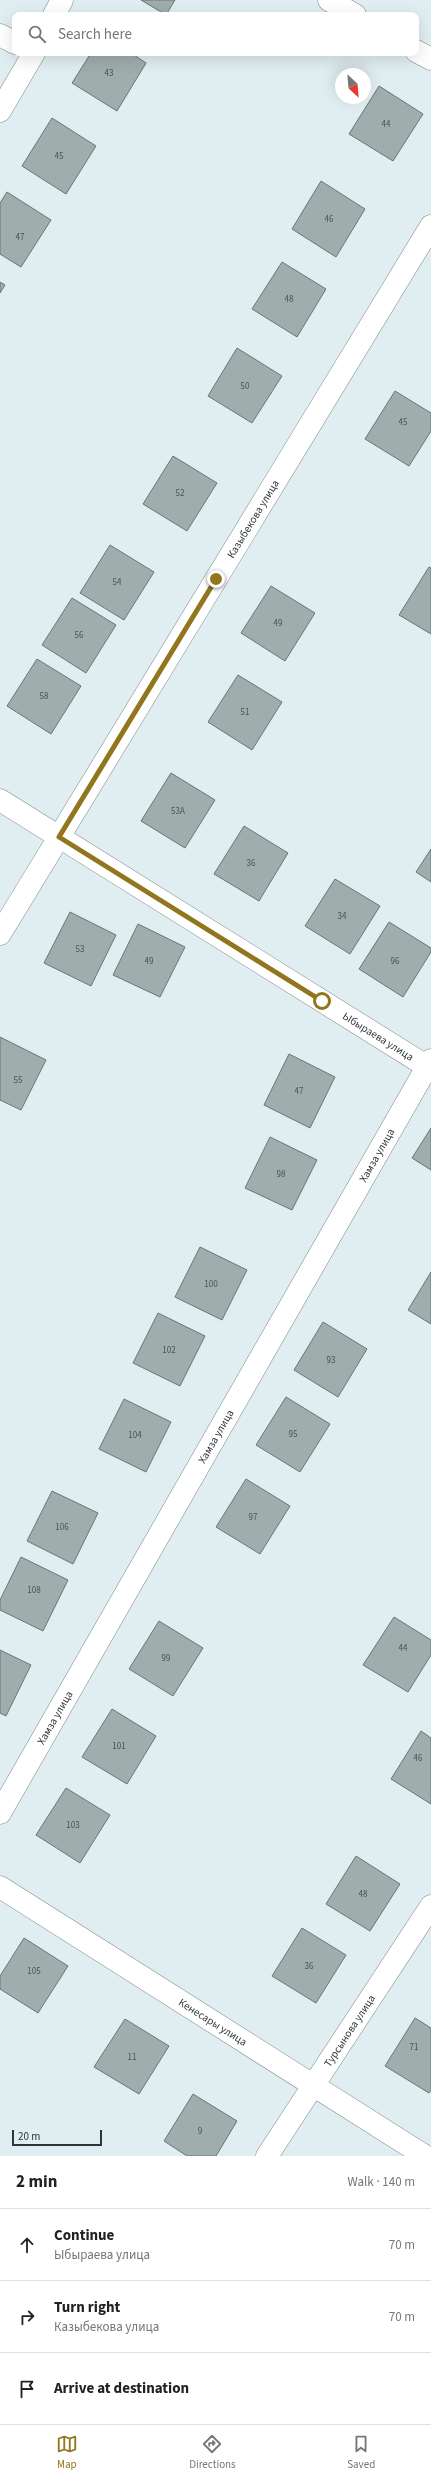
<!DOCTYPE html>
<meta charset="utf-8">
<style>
body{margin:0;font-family:"Source Sans 3",sans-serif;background:#f6f6f6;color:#222}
.compass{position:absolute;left:335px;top:68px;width:36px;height:36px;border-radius:50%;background:#fff;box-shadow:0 4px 16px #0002;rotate:154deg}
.scale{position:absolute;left:12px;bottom:10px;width:90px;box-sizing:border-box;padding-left:4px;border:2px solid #303537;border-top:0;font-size:11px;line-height:14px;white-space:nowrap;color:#303537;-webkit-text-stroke:3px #e0edf1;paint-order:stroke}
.stop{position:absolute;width:12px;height:12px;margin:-9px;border:3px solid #92751c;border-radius:50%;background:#fff}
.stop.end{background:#92751c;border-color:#fff;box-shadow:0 1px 4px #0008}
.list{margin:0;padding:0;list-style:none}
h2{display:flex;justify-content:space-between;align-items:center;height:52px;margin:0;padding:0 16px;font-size:17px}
h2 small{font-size:13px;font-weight:400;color:#767676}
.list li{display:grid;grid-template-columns:26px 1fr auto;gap:12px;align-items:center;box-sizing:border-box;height:72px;padding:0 16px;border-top:1px solid #e0e0e0}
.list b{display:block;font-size:15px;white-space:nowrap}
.list p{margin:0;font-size:13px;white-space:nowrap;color:#767676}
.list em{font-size:13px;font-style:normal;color:#767676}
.icon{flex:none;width:22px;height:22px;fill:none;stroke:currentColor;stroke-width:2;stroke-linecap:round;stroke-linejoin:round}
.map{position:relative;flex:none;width:431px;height:2156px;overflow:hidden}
.search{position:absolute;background:#fff;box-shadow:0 4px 16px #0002;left:12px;right:12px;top:12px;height:44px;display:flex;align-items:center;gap:10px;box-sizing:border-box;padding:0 14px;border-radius:8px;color:#767676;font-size:15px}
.sheet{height:268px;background:#fff}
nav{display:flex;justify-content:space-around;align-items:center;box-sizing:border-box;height:56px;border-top:1px solid #e0e0e0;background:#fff;font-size:11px;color:#767676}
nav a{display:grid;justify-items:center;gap:2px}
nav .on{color:#92751c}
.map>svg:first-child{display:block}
</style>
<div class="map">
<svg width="431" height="2156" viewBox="0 0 431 2156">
<rect width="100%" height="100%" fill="#e0edf1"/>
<g fill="#a0adad" stroke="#6a7676">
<path d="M141,0H175L166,15Z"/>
<path d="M91,53H131L146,63L117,111L72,83Z"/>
<path d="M379,86L423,114L393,161L349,134Z"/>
<path d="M52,118L96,146L66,194L22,166Z"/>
<path d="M321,181L365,209L336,257L292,229Z"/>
<path d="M7,192L51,220L21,267L0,254V203Z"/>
<path d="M282,262L326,289L297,337L252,309Z"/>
<path d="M0,282L5,285L0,293Z"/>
<path d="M237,348L282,376L252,423L208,396Z"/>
<path d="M395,391L431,413V431L409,466L365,439Z"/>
<path d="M173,456L217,483L187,531L143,504Z"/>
<path d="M110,545L154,572L124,620L80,593Z"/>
<path d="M429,567L431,568V634L399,615Z"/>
<path d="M271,586L315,613L285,661L241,633Z"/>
<path d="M72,598L116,625L86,673L42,645Z"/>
<path d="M37,659L81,686L51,734L7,706Z"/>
<path d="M238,675L282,702L252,750L208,722Z"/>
<path d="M171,773L215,800L185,848L141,821Z"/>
<path d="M244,826L288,853L259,901L214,874Z"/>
<path d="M431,849V882L416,872Z"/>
<path d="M335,879L380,906L350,954L305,926Z"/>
<path d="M70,912L116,935L91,986L44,963Z"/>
<path d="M389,922L431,948V952L403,997L359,969Z"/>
<path d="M138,924L185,947L160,997L113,975Z"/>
<path d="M0,1037L46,1060L21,1110L0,1100Z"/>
<path d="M289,1054L335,1077L310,1128L264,1105Z"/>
<path d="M431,1128V1170L412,1158Z"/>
<path d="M270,1137L317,1160L292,1210L245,1188Z"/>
<path d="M200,1247L247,1270L222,1320L175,1297Z"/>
<path d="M431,1272V1324L408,1310Z"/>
<path d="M158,1313L205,1336L180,1386L133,1363Z"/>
<path d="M323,1322L367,1349L338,1397L294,1370Z"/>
<path d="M286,1397L330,1424L300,1472L256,1445Z"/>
<path d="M124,1399L171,1422L146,1472L99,1449Z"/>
<path d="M246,1479L290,1506L260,1554L216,1527Z"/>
<path d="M52,1491L98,1513L73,1564L27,1541Z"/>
<path d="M21,1557L68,1580L43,1631L0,1610V1600Z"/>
<path d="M394,1617L431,1640V1655L408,1692L363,1665Z"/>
<path d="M159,1621L203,1648L173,1696L129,1669Z"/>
<path d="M0,1650L31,1665L6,1716L0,1713Z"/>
<path d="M112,1709L156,1736L127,1784L82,1757Z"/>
<path d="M421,1731L431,1738V1804L391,1779Z"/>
<path d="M66,1788L110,1815L80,1863L36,1835Z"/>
<path d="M356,1856L400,1884L370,1931L326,1904Z"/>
<path d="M302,1928L346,1955L316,2003L272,1976Z"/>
<path d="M24,1938L68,1966L38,2013L0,1989V1976Z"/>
<path d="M415,2018L431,2028V2090L429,2093L385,2066Z"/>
<path d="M125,2019L169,2046L139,2094L94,2067Z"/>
<path d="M193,2094L237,2121L216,2156H187L164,2141Z"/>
</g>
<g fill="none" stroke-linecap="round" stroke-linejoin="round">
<g stroke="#7e8a8e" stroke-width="23">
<g id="minor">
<path d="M329,0L355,15"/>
<path d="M54,15L62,0"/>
<path d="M0,35L15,43"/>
<path d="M416,51L431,59"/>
<path d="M0,111L34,53"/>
<path id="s1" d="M0,800L431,1069"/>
<path id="s2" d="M0,934L431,226"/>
<path id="s3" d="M0,1813L431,1060"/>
<path id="s4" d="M0,1887L425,2156"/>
<path id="s5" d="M267,2156L431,1906"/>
</g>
</g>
<use href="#minor" stroke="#fff" stroke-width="22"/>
</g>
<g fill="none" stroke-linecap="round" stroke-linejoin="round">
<path stroke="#92751c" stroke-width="5" d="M216,579L59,837L322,1001"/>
</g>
<g text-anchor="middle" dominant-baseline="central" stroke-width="3" stroke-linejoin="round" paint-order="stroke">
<g font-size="9" fill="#4c5354">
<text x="109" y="73">43</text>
<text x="386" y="124">44</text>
<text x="59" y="156">45</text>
<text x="329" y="219">46</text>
<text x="20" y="237">47</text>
<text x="289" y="299">48</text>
<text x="245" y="386">50</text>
<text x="403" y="422">45</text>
<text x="180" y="493">52</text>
<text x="117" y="582">54</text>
<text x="278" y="623">49</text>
<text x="79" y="635">56</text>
<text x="44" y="696">58</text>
<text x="245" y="712">51</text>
<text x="178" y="811">53А</text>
<text x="251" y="863">36</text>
<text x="342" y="916">34</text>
<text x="80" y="949">53</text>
<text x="149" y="961">49</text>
<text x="395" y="961">96</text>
<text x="18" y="1080">55</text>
<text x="299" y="1091">47</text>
<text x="281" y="1174">98</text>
<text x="211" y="1284">100</text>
<text x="169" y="1350">102</text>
<text x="331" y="1360">93</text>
<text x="293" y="1434">95</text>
<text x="135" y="1435">104</text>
<text x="253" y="1517">97</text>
<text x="62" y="1527">106</text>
<text x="34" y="1590">108</text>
<text x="403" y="1648">44</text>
<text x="166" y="1658">99</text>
<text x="119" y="1746">101</text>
<text x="418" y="1758">46</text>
<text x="73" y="1825">103</text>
<text x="363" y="1894">48</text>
<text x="309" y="1966">36</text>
<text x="34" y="1971">105</text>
<text x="414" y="2047">71</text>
<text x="132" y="2057">11</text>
<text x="200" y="2131">9</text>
</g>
<g font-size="11" fill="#303537" stroke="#e0edf1">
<text stroke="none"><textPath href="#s2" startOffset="486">Казыбекова улица</textPath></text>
<text stroke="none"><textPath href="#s1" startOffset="446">Ыбыраева улица</textPath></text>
<text stroke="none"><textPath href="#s3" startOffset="758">Хамза улица</textPath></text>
<text stroke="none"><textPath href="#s3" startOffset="434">Хамза улица</textPath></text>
<text stroke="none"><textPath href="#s3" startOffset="110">Хамза улица</textPath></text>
<text stroke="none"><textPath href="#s4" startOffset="252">Кенесары улица</textPath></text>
<text stroke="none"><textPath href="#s5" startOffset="150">Турсынова улица</textPath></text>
</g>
</g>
</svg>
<svg class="compass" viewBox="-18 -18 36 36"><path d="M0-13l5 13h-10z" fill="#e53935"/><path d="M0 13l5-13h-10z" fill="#767676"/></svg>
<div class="scale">20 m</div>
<div class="stop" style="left:322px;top:1001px"></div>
<div class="stop end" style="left:216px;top:579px"></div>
<div class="search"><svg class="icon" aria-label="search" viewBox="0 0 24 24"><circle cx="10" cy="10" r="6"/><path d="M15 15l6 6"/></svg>Search here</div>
</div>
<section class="sheet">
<h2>2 min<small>Walk · 140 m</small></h2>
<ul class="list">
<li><svg class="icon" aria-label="ahead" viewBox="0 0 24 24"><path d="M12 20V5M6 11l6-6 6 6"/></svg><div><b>Continue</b><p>Ыбыраева улица</p></div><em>70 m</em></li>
<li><svg class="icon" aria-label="right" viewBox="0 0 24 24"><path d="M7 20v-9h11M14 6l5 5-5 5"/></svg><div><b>Turn right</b><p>Казыбекова улица</p></div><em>70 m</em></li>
<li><svg class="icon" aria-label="arrive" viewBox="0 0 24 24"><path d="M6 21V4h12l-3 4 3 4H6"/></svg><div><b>Arrive at destination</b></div></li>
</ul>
</section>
<nav>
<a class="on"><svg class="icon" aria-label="map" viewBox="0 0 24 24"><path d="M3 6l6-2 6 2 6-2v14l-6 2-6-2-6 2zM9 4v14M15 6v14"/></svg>Map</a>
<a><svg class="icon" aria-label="directions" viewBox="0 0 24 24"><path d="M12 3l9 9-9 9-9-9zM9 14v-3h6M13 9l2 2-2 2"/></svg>Directions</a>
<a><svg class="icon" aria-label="saved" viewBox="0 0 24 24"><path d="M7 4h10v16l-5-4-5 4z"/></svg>Saved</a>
</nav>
